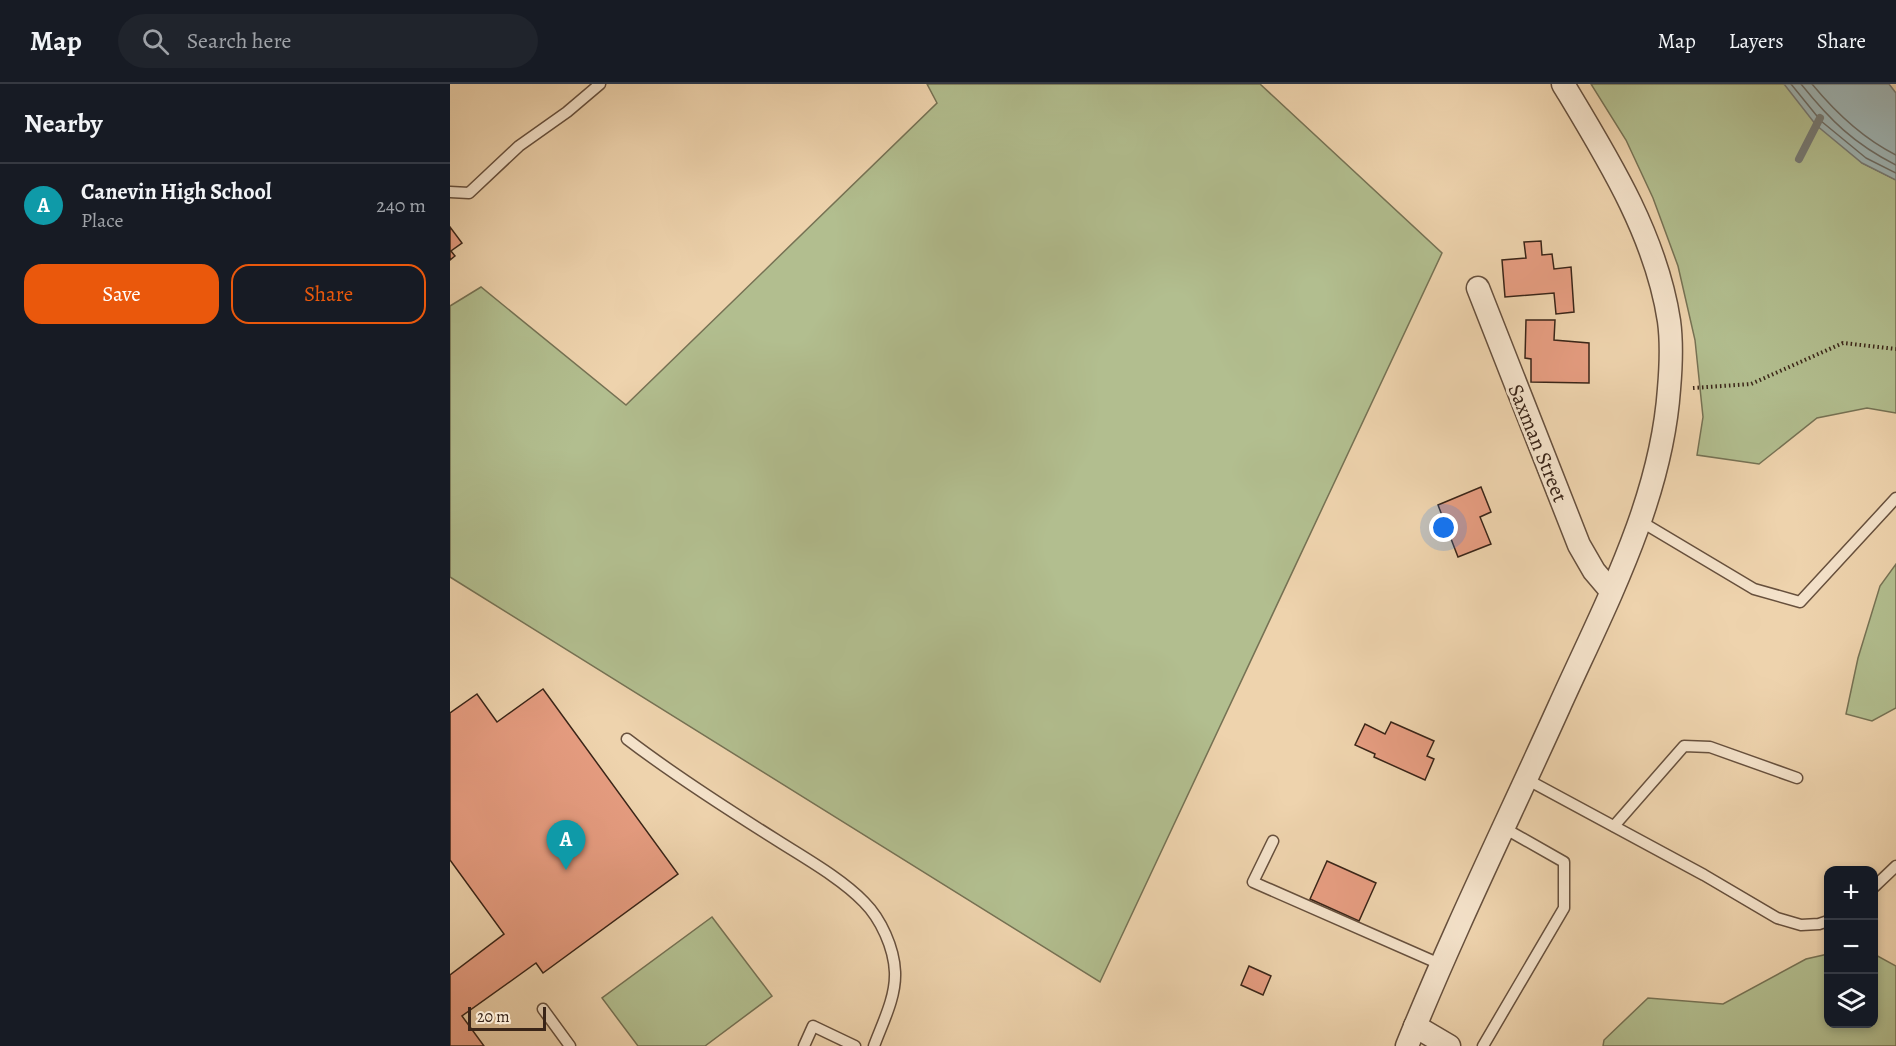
<!DOCTYPE html>
<meta charset="utf-8">
<style>
body{margin:0;font-family:Alegreya,serif;background:#20242c;color:#f1f3f6}
.controls{position:absolute;right:18px;bottom:18px;display:grid;overflow:hidden;border-radius:12px;box-shadow:0 3px 9px #0003}
.controls button{width:54px;height:54px;display:grid;place-items:center;padding:0;border:0;border-bottom:2px solid #363941;background:#171b24;color:#f1f3f6;font:30px sans-serif}
.scale{position:absolute;left:18px;bottom:15px;width:78px;box-sizing:border-box;padding-left:6px;border:3px solid #3a2518;border-top:0;font-size:16px;line-height:21px;white-space:nowrap;color:#3a2518;-webkit-text-stroke:4px #f4e2ca;paint-order:stroke}
.you{position:absolute;left:994px;top:444px;width:21px;height:21px;margin:-15px;border:4px solid #fff;border-radius:50%;background:#1a73e8;box-shadow:0 0 0 9px #1a73e833}
.badge{display:grid;place-items:center;width:39px;height:39px;border-radius:50%;background:#ea580c;color:#fff;font-size:20px;font-weight:700}
.pin{position:absolute;translate:-50% -50px;filter:drop-shadow(0 2px 3px #0008)}
.pin::after{content:'';position:absolute;top:32px;width:21px;height:18px;background:inherit;clip-path:polygon(0 0,100% 0,50% 100%)}
.list{margin:0;padding:0;list-style:none}
h2{display:flex;justify-content:space-between;align-items:center;height:78px;margin:0;padding:0 24px;font-size:26px}
h2 small{font-size:20px;font-weight:400;color:#9ea1a6}
.list li{display:grid;grid-template-columns:39px 1fr auto;gap:18px;align-items:center;box-sizing:border-box;height:84px;padding:0 24px;border-top:2px solid #363941}
.list b{display:block;font-size:22px;white-space:nowrap}
.list p{margin:0;font-size:20px;white-space:nowrap;color:#9ea1a6}
.list em{font-size:20px;font-style:normal;color:#9ea1a6}
.actions{display:flex;gap:12px;padding:18px 24px}
.actions a{flex:1;padding:14px 0;border:2px solid #ea580c;border-radius:18px;text-align:center;font-size:21px;color:#ea580c}
.actions .main{background:#ea580c;color:#fff}
.icon{flex:none;width:33px;height:33px;fill:none;stroke:currentColor;stroke-width:2;stroke-linecap:round;stroke-linejoin:round}
.map{position:relative;flex:none;width:1446px;height:962px;overflow:hidden}
header{display:flex;align-items:center;gap:36px;box-sizing:border-box;height:84px;padding:0 30px;background:#171b24;border-bottom:2px solid #363941}
header strong{font-size:28px}
nav{display:flex;gap:33px;margin-inline-start:auto;font-size:21px}
.search{width:420px;height:54px;background:#20242c;display:flex;align-items:center;gap:15px;box-sizing:border-box;padding:0 21px;border-radius:33px;color:#9ea1a6;font-size:22px}
main{display:flex}
aside{flex:1;background:#171b24}
.map>svg:first-child{display:block}
</style>
<header>
<strong>Map</strong>
<div class="search"><svg class="icon" aria-label="search" viewBox="0 0 24 24"><circle cx="10" cy="10" r="6"/><path d="M15 15l6 6"/></svg>Search here</div>
<nav><a>Map</a><a>Layers</a><a>Share</a></nav>
</header>
<main>
<aside>
<h2>Nearby<small></small></h2>
<ul class="list">
<li><span class="badge" style="background:#0f9aa8">A</span><div><b>Canevin High School</b><p>Place</p></div><em>240 m</em></li>
</ul>
<div class="actions"><a class="main">Save</a><a>Share</a></div>
</aside>
<div class="map">
<svg width="1446" height="962" viewBox="0 0 1446 962">
<rect width="100%" height="100%" fill="#eed3ad"/>
<filter id="stains"><feTurbulence type="fractalNoise" baseFrequency=".00333" numOctaves="4"/><feColorMatrix values="0 0 0 0 .2 0 0 0 0 .09 0 0 0 0 .02 0 0 0 .5 -.17"/></filter>
<radialGradient id="worn" r=".72"><stop offset=".6" stop-color="#630" stop-opacity="0"/><stop offset="1" stop-color="#630" stop-opacity=".3"/></radialGradient>
<g fill="#b2be8f" stroke="#767254" stroke-width="1.5">
<path d="M477,0H810L992,169L650,898L0,493V222L31,203L176,321L487,19Z"/>
<path d="M1141,0H1335L1412,79L1446,96V329L1417,324L1367,334L1309,380L1247,371L1253,333L1245,256L1228,182L1203,114L1176,56Z"/>
<path d="M1446,480V624L1422,637L1396,630L1408,574L1430,502Z"/>
<path d="M262,833L322,912L255,962H188L152,914Z"/>
<path d="M1378,870V940H1424V870L1446,882V962H1153L1154,956L1198,914L1273,920L1356,875Z"/>
</g>
<path fill="#9eb5b5" stroke="#767b76" stroke-width="1.5" d="M1334,0H1439L1446,9V96L1412,79L1366,41Z"/>
<g fill="none" stroke-linecap="round" stroke-linejoin="round">
<g stroke="#6c6d66" stroke-width="1.5">
<path d="M1341,0L1371,37L1416,74L1446,89"/>
<path d="M1351,0C1380,36 1404,60 1446,81"/>
<path d="M1362,0C1386,29 1412,54 1446,71"/>
</g>
<path stroke="#767b76" stroke-width="8" d="M1349,75L1370,34"/>
</g>
<g fill="#e69d81" stroke="#3a2518" stroke-width="1.5">
<path d="M0,143L12,159L1,167L5,172L0,176Z"/>
<path d="M1091,157L1092,171L1102,170L1104,185L1121,183L1124,228L1106,230L1104,209L1055,213L1052,176L1076,174L1074,158Z"/>
<path d="M1076,236H1105L1104,256L1139,259V299L1081,298V275L1075,274Z"/>
<path d="M1031,403L1041,428L1030,433L1041,460L1008,473L988,421Z"/>
<path d="M93,605L228,790L93,889L86,879L12,932L34,962H0V891L54,850L0,776V629L27,610L47,638Z"/>
<path d="M941,638L984,657L977,672L984,675L975,696L924,673L925,670L905,661L915,640L935,650Z"/>
<path d="M877,777L926,799L909,837L860,815Z"/>
<path d="M799,882L821,892L813,911L791,901Z"/>
</g>
<g fill="none" stroke-linecap="round" stroke-linejoin="round">
<g stroke="#67503d" stroke-width="13">
<g id="service">
<path d="M0,108L19,109L69,62L117,28L150,0"/>
<path d="M1190,437L1304,505L1350,518L1446,414"/>
<path d="M177,655C224,691 274,723 325,755C353,773 391,794 414,818C431,835 444,864 445,888C446,913 433,938 424,962"/>
<path d="M1076,695L1254,791L1327,834L1351,841L1369,840L1378,837"/>
<path d="M1164,742L1234,662L1260,663L1347,694"/>
<path d="M823,757L803,798L992,881"/>
<path d="M1424,803L1446,782"/>
<path d="M93,925L120,962"/>
<path d="M354,962L363,942L405,962"/>
<path d="M1033,962L1114,824V778L1054,744"/>
</g>
</g>
<g stroke="#67503d" stroke-width="25">
<g id="minor">
<path d="M1028,204L1129,461L1144,487L1161,507"/>
<path d="M965,942L999,962"/>
<path d="M957,962C1003,848 1058,736 1109,623C1155,521 1211,418 1219,305C1221,282 1222,259 1219,237C1206,151 1157,73 1113,0"/>
</g>
</g>
<path stroke="#3a2518" stroke-width="4" stroke-dasharray="1.5 3" stroke-linecap="butt" d="M1243,304L1301,300L1393,259L1446,265"/>
<use href="#service" stroke="#f4e2ca" stroke-width="10"/>
<use href="#minor" stroke="#f4e2ca" stroke-width="22"/>
</g>
<g text-anchor="middle" dominant-baseline="central" stroke-width="6" stroke-linejoin="round" paint-order="stroke">
<g font-size="21" fill="#3a2518" stroke="#f4e2ca">
<text transform="translate(1088 359) rotate(68)">Saxman Street</text>
</g>
</g>
<rect width="100%" height="100%" filter="url(#stains)"/>
<rect width="100%" height="100%" fill="url(#worn)"/>
</svg>
<div class="controls">
<button>+</button>
<button>−</button>
<button><svg class="icon" aria-label="layers" viewBox="0 0 24 24"><path d="M12 4l9 5-9 5-9-5zM3 14l9 5 9-5"/></svg></button>
</div>
<div class="scale">20 m</div>
<div class="you"></div>
<div class="pin badge" style="left:116px;top:786px;background:#0f9aa8">A</div>
</div>
</main>
